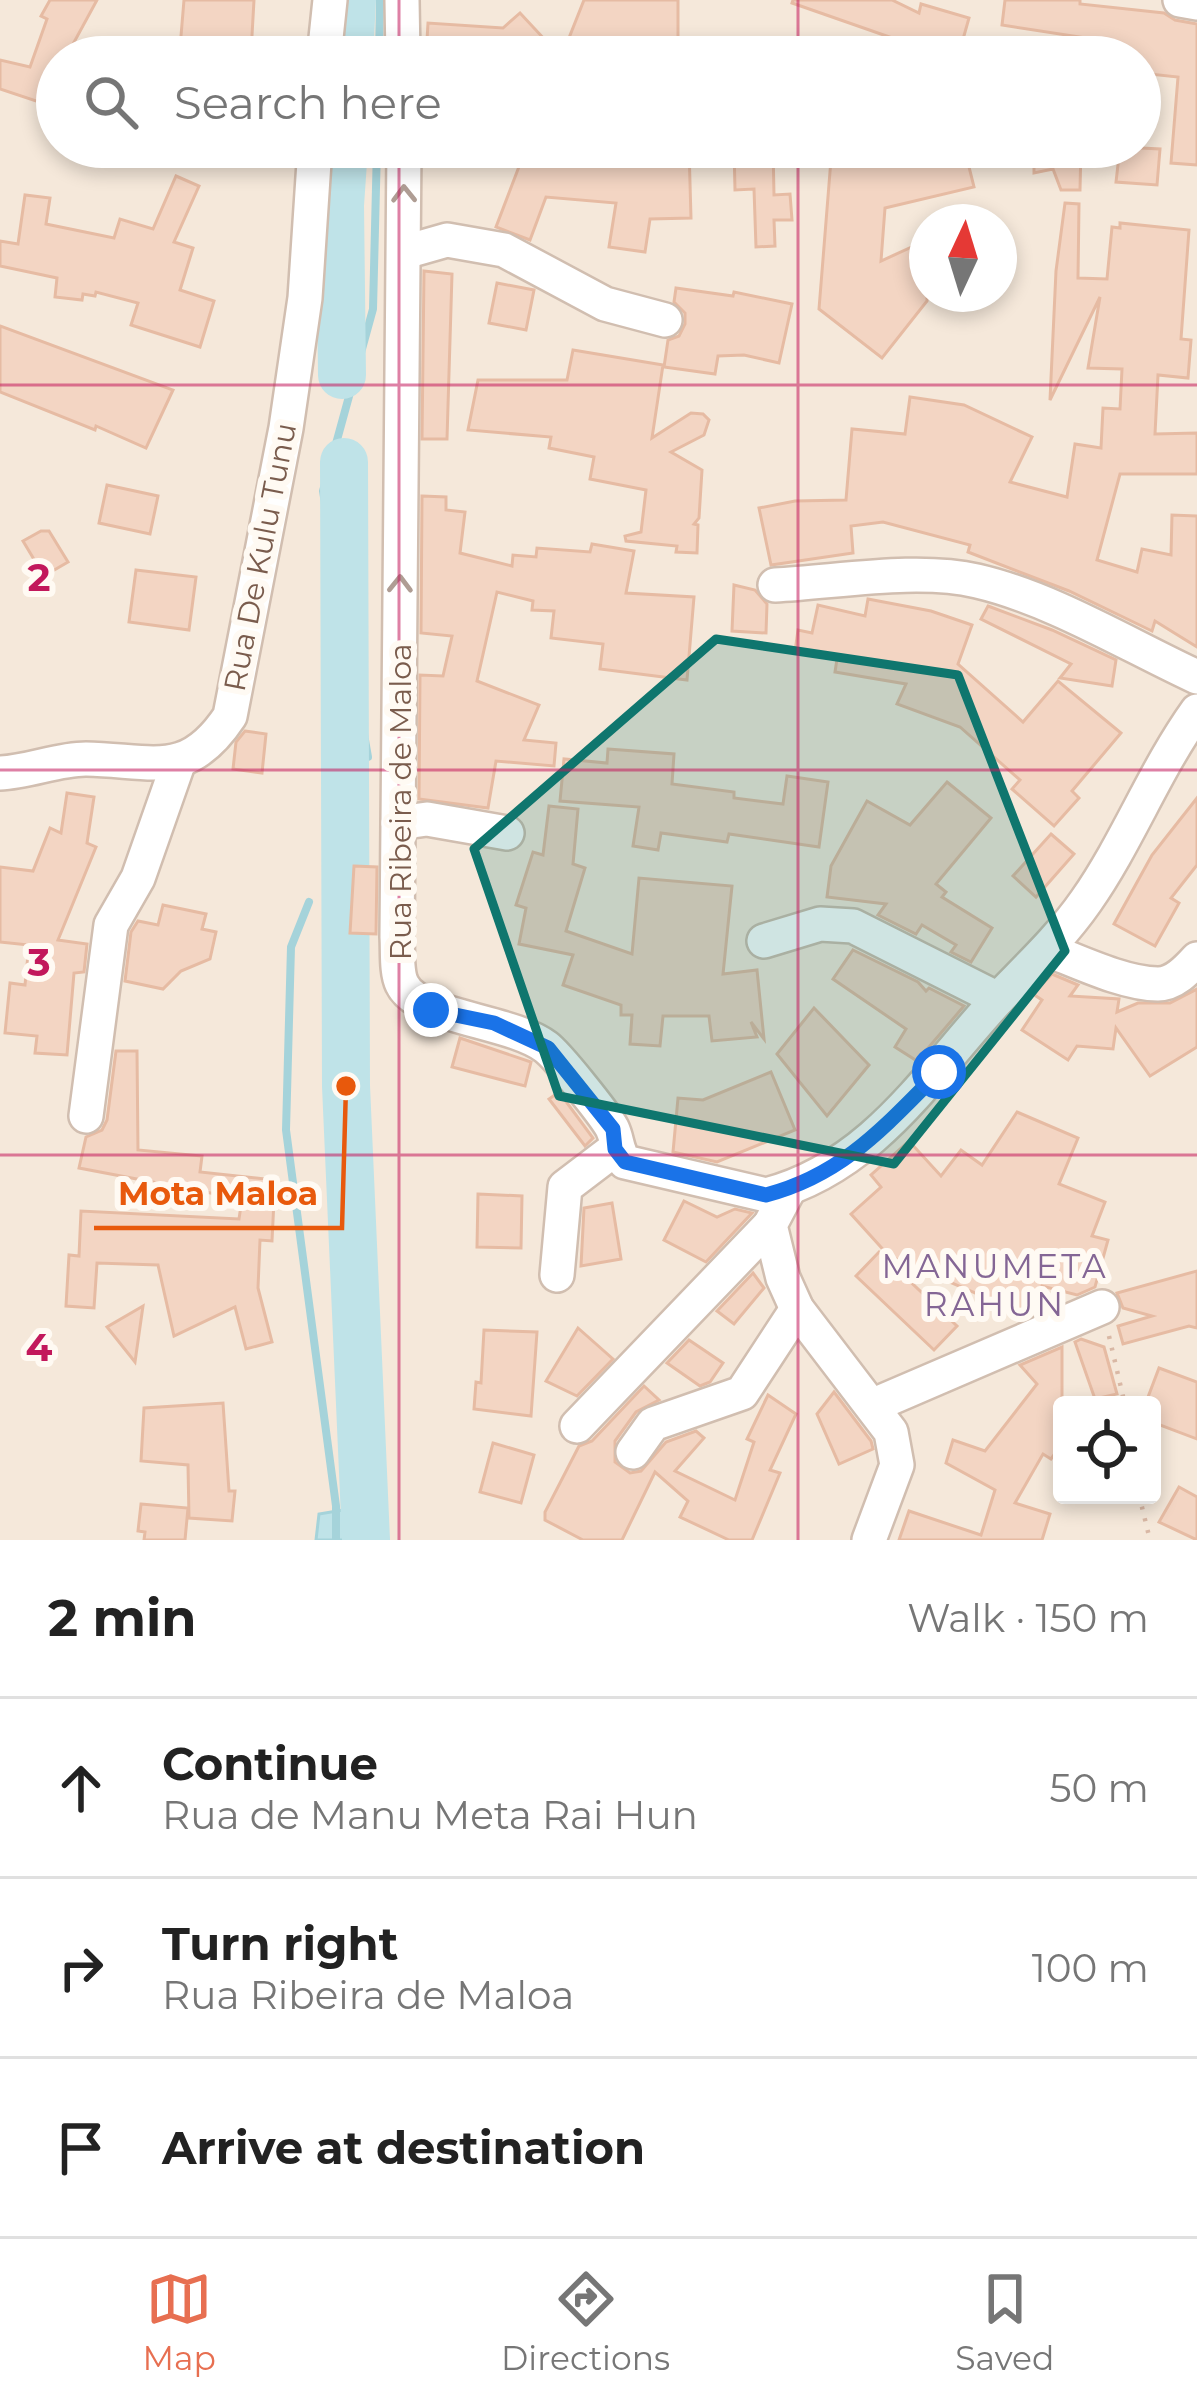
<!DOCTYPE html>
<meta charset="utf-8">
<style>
body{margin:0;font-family:Montserrat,sans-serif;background:#f2f2f2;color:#222}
.controls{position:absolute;right:36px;bottom:36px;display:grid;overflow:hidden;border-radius:12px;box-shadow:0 6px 18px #0003}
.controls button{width:108px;height:108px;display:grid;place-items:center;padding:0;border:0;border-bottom:3px solid #e0e0e0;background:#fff;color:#222;font:60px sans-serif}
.compass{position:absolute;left:909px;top:204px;width:108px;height:108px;border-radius:50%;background:#fff;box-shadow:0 6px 18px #0003;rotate:4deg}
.stop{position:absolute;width:36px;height:36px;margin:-27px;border:9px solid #1a73e8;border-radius:50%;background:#fff}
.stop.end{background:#1a73e8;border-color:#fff;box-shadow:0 3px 12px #0008}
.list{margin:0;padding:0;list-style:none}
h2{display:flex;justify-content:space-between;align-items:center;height:156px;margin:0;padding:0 48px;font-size:51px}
h2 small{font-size:39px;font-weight:400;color:#767676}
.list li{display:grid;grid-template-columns:78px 1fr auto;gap:36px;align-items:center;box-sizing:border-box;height:180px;padding:0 48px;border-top:3px solid #e0e0e0}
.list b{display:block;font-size:45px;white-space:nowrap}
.list p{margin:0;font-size:39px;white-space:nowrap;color:#767676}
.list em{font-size:39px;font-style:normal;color:#767676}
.icon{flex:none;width:66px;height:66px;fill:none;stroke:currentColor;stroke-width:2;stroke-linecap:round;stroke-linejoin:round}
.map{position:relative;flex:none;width:1197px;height:1540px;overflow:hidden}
.search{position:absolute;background:#fff;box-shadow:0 6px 18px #0003;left:36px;right:36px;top:36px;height:132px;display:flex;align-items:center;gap:30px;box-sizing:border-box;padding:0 42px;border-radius:66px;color:#767676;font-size:45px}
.sheet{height:696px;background:#fff}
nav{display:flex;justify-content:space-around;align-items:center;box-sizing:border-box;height:168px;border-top:3px solid #e0e0e0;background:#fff;font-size:33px;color:#767676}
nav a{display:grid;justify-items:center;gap:6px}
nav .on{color:#e76f51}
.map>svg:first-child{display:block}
</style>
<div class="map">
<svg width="1197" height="1540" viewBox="0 0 1197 1540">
<rect width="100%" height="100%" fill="#fdf6ec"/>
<path fill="#f5e8da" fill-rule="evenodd" d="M0,0H1197V1540H0ZM57,57H1140V147H57ZM927,222H999V294H927ZM1062,1405H1152V1495H1062Z"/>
<path fill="#bfe3e8" stroke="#a5d3da" stroke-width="3" d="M349,1509L354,1540H316L319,1514Z"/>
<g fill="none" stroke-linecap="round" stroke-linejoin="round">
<g stroke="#a5d3da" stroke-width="8">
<path d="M379,57L380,0"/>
<path d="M329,529L323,491L373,309L377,147"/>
<path d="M362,723L368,757"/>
<path d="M309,902L291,947L286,1130L336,1506V1540"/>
</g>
<g stroke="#bfe3e8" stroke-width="48">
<path d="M349,57L352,0"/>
<path d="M342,375L340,205L344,147"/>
<path d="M344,462L346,1086L366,1540"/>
</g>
</g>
<g fill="#f3d5c3" stroke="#e6bba3" stroke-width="3">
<path d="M50,0H97L66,57H57V108L0,89V60L30,67L47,19L41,16Z"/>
<path d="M184,0H254L251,53L180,48Z"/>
<path d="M584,0H678V57H579L567,43Z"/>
<path d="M793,0H892L919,13L921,4L969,18L958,57H919L921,48L792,3Z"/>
<path d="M1005,0H1080V4L1164,13L1175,20L1197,24V165L1171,163L1178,77L1140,73V57H1097L1099,40L1002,25Z"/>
<path d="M520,13L548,43L531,57H426L428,23L503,28Z"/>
<path d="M481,147H556L553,153L656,160V149L689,148L691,218L650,219L645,252L609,247L616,203L546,197L530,240L496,227L520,164L481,150Z"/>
<path d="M734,147H773L774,195L790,194L792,220H774L775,246L756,247L754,189L735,190Z"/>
<path d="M832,147H964L974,187L885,208L881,261L927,240V301L882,358L819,309Z"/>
<path d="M1034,147H1081L1080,190H1061L1053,169L1034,173Z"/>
<path d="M1120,147L1160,149L1157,185L1116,182Z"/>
<path d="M176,176L199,186L174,242L193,248L180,290L214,301L200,347L131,325L138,303L96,292L95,296L83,294L82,300L55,297L57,278L0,266V241L18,244L25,195L50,198L46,224L114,238L120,219L153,229Z"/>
<path d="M1065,203L1079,204L1078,278L1107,279L1112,227L1120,228V223L1189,230L1181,339L1191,340L1188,378L1158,375L1155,434L1197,433V474H1120L1097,560L1137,572L1142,549L1171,555L1172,515L1197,516V647L1155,621L1152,631L1069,591L968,552L970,545L883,522L851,526L853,553L771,565L759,508L795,501L846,500L852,429L905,434L910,397L964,405L1032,437L1010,482L1067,497L1075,444L1101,448L1103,408L1120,409L1122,369L1088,368L1100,297L1050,400L1056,271Z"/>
<path d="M424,271L452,274L447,439H422Z"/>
<path d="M497,283L534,290L526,330L489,323Z"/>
<path d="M676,288L733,296L734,292L792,304L779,363L744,355L718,356L715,374L664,367L668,340L679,336L685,324V313L674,302Z"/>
<path d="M0,326L173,390L146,448L96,426L95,430L0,392Z"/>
<path d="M573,350L663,365L652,438L691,413L703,414L709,420L704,435L671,452L702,470L699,518L694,524L698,525L697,553L676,552L677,546L626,541L625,536L641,532L646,490L590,479L594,457L549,448L551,437L468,430L478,380H567Z"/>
<path d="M107,485L158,496L150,534L99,523Z"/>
<path d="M422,496L446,497V510L465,512L460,553L512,566L513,555L536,557L537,548L590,552L592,544L634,551L626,593L694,597L687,680L600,669L603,644L551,638L554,611L532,610L533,601L497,592L477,681L539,705L524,740L556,743L554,766L496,761L488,808L419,799L420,675L443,676L452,636L421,633Z"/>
<path d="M41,531H49L68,562L44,576L23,541Z"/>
<path d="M136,570L196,577L189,630L129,622Z"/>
<path d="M734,585L755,590L767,604L766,633L732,631Z"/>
<path d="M868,599L931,611L972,625L958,664L1023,722L1058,681L1121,733L1072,791L1079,798L1054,826L1012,789L1020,780L960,727L897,704L906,684L835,672L837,659L795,652L798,630L812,633L818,605L865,616Z"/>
<path d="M988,606L1052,630L1116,660L1112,686L1060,678L1071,664L981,619Z"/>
<path d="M245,731L266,734L262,773L233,769L236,742Z"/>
<path d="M608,749L674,754L672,784L734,792V798L783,804L787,776L828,782L819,847L729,834L727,842L661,833L658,850L633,846L639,807L560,801L564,759L607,763Z"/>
<path d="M947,782L991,818L936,884L946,892L942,897L992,928L971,962L951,952L956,945L922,925L916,934L878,915L886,904L827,897L831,866L867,801L910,825Z"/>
<path d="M67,793L94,797L87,843L96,847L58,940L87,944L84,972L74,973L67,1055L35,1053L37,1036L5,1033L10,983L25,985L29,945L0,942V867L33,871L50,828L61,833Z"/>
<path d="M1197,798V865L1171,898L1179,903L1155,946L1114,924L1152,855Z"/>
<path d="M549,806L578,809L573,864L585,868L566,931L632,954L639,878L732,886L723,974L757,970L764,1039L751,1022L757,1037L712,1041L709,1016H663L660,1046L630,1044L632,1015H621V1005L563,985L573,955L519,944L526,908L516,905L533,852L543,855Z"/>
<path d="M1051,834L1074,854L1036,897L1013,876Z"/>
<path d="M354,866L377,867L376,934L350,933Z"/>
<path d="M163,905L206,914L202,929L216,932L210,959L181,971L163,989L125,981L131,932L138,921L158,925Z"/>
<path d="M853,950L918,982L926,991L929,988L964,1006L917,1061L895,1047L906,1029L833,979Z"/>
<path d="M1052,974L1078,985L1070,996L1119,999L1117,1012L1138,1003H1170L1197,989V1047L1150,1076L1116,1028L1113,1049L1077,1046L1068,1060L1022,1030L1042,1000L1033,994Z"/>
<path d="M814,1008L869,1065L827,1116L777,1054Z"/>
<path d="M460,1038L531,1062L525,1086L452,1067Z"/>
<path d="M116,1051H137L138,1150L202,1156L200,1172L275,1180L272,1241L260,1240L258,1288L272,1342L246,1349L235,1307L174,1336L158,1265L97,1263L94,1308L66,1306L69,1255L79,1256L81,1211L239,1219L242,1199L79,1168L86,1137L102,1130L107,1120Z"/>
<path d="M771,1072L795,1130L717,1162L673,1152L678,1098L703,1100Z"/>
<path d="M559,1092L593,1138L585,1146L549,1099Z"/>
<path d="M1017,1112L1078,1138L1059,1184L1105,1202L1092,1236L1108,1240L1095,1287L1077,1295L1042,1286L1029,1316L889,1256L851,1214L881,1187L871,1175L909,1141L941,1176L961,1150L982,1165Z"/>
<path d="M478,1194L522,1196L521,1248L477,1247Z"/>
<path d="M684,1201L717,1217L735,1209L752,1213L706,1262L664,1240Z"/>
<path d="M612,1203L621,1259L581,1266L584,1208Z"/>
<path d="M879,1252L957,1326L934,1350L856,1276Z"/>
<path d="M1197,1271V1328L1189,1326L1123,1344L1118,1326L1152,1316L1123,1308L1117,1293Z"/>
<path d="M753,1273L764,1288L734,1324L717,1311Z"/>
<path d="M143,1306L135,1362L107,1327Z"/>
<path d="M578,1328L613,1359L577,1396L546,1381Z"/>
<path d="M484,1330L537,1332L531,1416L474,1409L476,1382L481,1383Z"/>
<path d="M1081,1339L1104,1347L1117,1394L1095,1399L1075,1342Z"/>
<path d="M689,1340L723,1363L710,1382L700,1386L667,1363Z"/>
<path d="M1062,1347V1444L1051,1459L1043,1454L1015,1503L1050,1514L1042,1540H899L909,1511L981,1535L995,1490L946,1463L953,1440L985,1451L1037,1384L1020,1365Z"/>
<path d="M1159,1368L1197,1382V1439L1152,1422V1405H1145Z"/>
<path d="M644,1386L659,1400L636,1412L615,1441V1462L630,1473L641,1471L666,1442L696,1431L704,1438L675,1471L735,1500L754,1442L747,1439L768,1395L796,1414L770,1470L780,1473L752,1540H729L680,1517L688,1501L655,1472L622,1540H583L545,1520V1512L579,1446L592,1441Z"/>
<path d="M834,1392L871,1441L873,1449L839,1464L817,1414Z"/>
<path d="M223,1403L229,1491H235L232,1521L189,1518L188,1465L141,1461L144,1408Z"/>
<path d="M493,1443L534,1455L521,1503L480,1492Z"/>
<path d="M1179,1487L1197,1497V1540L1159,1522Z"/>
<path d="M141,1504L188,1508L185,1540H144L145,1532L138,1531Z"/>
</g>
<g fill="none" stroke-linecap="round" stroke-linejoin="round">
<g stroke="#d1beb0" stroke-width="38">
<g id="minor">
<path d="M402,0L403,57"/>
<path d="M1180,0L1197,3"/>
<path d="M324,57L330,0"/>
<path d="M404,147L397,937C398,951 396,972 402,984C418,1018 510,1020 546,1047C558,1056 605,1115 612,1128C618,1140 616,1150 625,1162L766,1195C874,1167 929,1073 1000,997C1030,966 1061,937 1086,901C1128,841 1154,771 1197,711"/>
<path d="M405,252L447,240L504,250L605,304L665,320"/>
<path d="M775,585C837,582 917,567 977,581C1051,598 1128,645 1197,677"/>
<path d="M0,773C29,772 57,759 86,759C152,760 187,781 230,716L286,428L305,298L315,147"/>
<path d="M398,823L427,819L507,833"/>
<path d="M764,941L820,924L853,926L998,999"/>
<path d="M1048,950C1079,962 1125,984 1158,984C1174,984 1187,970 1197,959"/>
<path d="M86,1116L111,925L138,878L178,764"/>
<path d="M789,1189L770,1225L783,1278L797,1309L891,1432L897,1465L869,1540"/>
<path d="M557,1275L565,1187L615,1149"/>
<path d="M874,1405L1102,1307"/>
<path d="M577,1426L770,1225"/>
<path d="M633,1452L653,1424L742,1393L797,1309"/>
</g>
</g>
<g stroke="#d9b8a5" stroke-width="4.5" stroke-dasharray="3 9" stroke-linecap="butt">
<path d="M1109,1336L1125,1405"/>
<path d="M1139,1495L1150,1540"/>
</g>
<use href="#minor" stroke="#fff" stroke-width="33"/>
</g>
<defs><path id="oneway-chevron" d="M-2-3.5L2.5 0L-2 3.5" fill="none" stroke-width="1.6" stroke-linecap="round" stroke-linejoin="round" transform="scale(3)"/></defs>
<g stroke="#af9d94">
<use href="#oneway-chevron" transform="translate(404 194) rotate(-91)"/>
<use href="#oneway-chevron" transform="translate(400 584) rotate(-89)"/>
</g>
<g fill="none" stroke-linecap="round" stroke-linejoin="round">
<path stroke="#1a73e8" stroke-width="15" d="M431,1010L494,1023L548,1048L613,1129L615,1149L625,1162L766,1195C843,1175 885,1126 939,1072"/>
</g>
<path fill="#0f766e" fill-opacity="0.2" stroke="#0f766e" stroke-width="9" stroke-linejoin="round" d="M716,639L958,675L1065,951L894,1164L559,1096L474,849Z"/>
<path fill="none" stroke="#c2185b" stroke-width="3" stroke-opacity="0.55" d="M399,0V57M798,0V57M399,147V1540M798,147V1540M0,385H1197M0,770H1197M0,1155H1197"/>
<g text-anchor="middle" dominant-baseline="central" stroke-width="12" stroke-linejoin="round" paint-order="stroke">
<g font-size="30" fill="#7a5c4d" stroke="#fffaf3">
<text transform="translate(260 557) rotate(-79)">Rua De Kulu Tunu</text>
<text transform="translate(400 802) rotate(-90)">Rua Ribeira de Maloa</text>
</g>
<g font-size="33" letter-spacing="3" fill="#846695" stroke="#fffaf3">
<text x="995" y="1266">MANUMETA<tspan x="995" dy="38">RAHUN</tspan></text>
</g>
</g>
<g font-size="39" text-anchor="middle" font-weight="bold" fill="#c2185b" stroke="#fffaf3" stroke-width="12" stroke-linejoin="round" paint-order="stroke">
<text x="39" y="591">2</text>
<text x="39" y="976">3</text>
<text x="39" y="1361">4</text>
</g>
<path fill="none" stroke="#e8590c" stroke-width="4.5" d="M346 1086L342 1228H94"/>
<circle fill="#e8590c" stroke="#fffaf3" stroke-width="4.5" cx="346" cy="1086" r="12"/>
<g font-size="33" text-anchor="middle" font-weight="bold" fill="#e8590c" stroke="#fffaf3" stroke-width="12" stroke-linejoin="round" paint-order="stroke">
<text x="218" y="1205">Mota Maloa</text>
</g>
</svg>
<div class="controls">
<button><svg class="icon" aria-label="locate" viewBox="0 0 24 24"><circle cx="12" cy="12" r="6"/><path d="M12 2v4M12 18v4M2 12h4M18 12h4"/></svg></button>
</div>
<svg class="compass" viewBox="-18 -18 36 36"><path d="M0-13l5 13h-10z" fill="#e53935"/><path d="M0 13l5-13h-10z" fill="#767676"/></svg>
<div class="stop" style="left:939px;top:1072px"></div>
<div class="stop end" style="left:431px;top:1010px"></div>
<div class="search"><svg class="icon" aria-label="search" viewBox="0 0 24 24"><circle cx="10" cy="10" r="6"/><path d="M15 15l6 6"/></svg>Search here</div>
</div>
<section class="sheet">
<h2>2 min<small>Walk · 150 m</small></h2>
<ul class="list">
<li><svg class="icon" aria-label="ahead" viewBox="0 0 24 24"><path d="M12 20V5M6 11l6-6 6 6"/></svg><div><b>Continue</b><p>Rua de Manu Meta Rai Hun</p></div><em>50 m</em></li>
<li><svg class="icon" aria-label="right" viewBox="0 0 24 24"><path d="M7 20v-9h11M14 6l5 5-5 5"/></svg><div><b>Turn right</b><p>Rua Ribeira de Maloa</p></div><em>100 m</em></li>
<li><svg class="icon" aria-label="arrive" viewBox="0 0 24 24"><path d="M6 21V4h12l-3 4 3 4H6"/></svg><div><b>Arrive at destination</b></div></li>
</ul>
</section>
<nav>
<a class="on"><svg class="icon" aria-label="map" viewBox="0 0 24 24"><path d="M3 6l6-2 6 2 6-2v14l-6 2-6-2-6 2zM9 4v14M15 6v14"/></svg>Map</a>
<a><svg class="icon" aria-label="directions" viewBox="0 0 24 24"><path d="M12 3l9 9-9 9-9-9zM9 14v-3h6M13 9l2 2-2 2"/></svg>Directions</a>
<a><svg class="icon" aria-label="saved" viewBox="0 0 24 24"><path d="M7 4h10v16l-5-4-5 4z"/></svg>Saved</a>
</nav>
